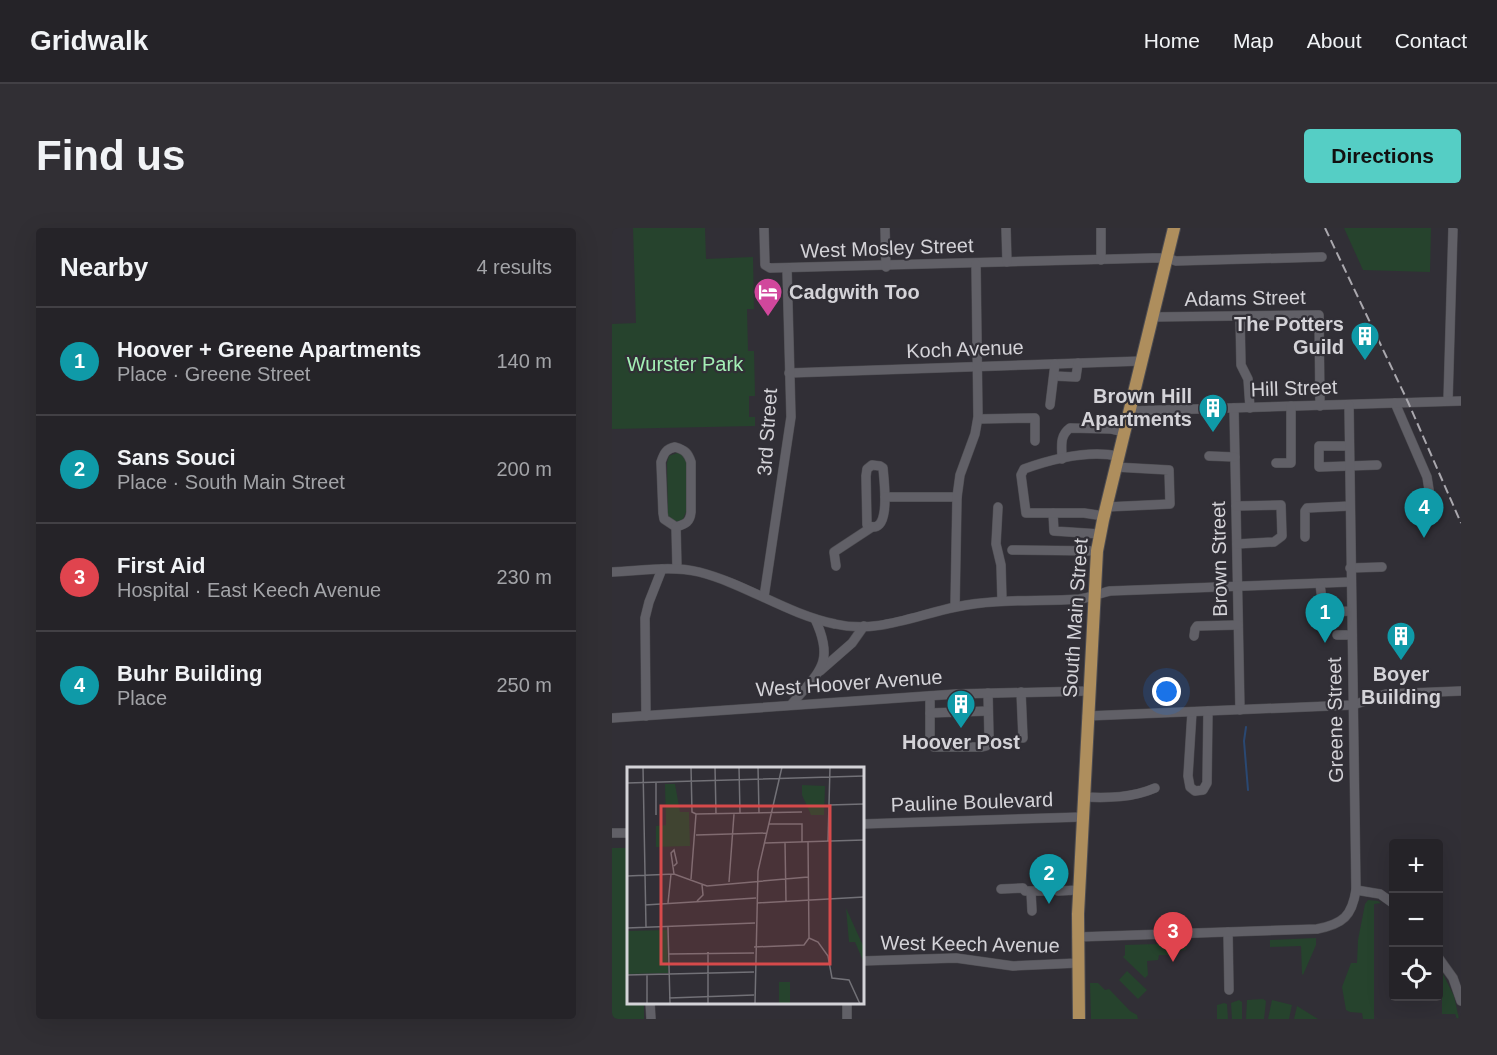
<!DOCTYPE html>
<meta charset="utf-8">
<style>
body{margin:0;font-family:Helvetica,sans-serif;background:#312f34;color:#f1f3f6}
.controls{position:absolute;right:18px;bottom:18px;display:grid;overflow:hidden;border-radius:6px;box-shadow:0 6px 24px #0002}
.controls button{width:54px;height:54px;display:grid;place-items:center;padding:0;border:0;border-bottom:2px solid #424045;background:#252328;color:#f1f3f6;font:30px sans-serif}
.you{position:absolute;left:555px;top:464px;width:21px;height:21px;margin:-15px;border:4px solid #fff;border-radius:50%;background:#1a73e8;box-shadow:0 0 0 9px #1a73e833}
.badge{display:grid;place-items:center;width:39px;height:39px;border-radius:50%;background:#55cec5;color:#fff;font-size:20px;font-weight:700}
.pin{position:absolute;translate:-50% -50px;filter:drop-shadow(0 2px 3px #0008)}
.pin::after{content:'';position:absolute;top:32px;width:21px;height:18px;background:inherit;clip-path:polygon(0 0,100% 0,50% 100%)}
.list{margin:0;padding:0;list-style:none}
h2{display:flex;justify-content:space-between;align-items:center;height:78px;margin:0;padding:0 24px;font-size:26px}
h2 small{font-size:20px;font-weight:400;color:#a3a4a8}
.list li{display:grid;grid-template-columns:39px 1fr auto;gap:18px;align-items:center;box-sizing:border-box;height:108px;padding:0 24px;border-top:2px solid #424045}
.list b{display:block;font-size:22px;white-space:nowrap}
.list p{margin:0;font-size:20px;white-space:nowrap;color:#a3a4a8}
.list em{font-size:20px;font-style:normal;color:#a3a4a8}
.icon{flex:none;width:33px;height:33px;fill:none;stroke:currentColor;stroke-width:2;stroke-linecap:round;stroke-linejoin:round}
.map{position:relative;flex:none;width:849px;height:791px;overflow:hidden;border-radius:6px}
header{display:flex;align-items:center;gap:36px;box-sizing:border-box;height:84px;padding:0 30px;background:#252328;border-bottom:2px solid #424045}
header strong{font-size:28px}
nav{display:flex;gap:33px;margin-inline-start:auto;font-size:21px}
.intro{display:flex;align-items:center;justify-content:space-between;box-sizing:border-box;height:144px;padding:0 36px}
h1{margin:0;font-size:42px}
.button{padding:15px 27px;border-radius:6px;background:#55cec5;color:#111;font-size:21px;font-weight:700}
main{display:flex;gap:36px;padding:0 36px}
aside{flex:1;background:#252328;border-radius:6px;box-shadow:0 6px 24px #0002}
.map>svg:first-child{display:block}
</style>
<header>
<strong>Gridwalk</strong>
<nav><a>Home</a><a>Map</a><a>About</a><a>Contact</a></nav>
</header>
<div class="intro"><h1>Find us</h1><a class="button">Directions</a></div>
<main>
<aside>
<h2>Nearby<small>4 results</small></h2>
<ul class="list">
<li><span class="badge" style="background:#0f9aa8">1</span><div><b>Hoover + Greene Apartments</b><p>Place · Greene Street</p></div><em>140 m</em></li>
<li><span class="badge" style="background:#0f9aa8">2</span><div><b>Sans Souci</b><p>Place · South Main Street</p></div><em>200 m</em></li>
<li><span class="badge" style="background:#e0444e">3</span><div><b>First Aid</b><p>Hospital · East Keech Avenue</p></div><em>230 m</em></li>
<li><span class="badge" style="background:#0f9aa8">4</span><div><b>Buhr Building</b><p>Place</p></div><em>250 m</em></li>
</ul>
</aside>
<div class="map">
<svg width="849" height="791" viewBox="0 0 849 791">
<rect width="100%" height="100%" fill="#312f36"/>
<g fill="#26432d">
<path d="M21,0H93L94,31L141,29L142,81H135L136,123H142L143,168H137V189H143V198L0,201V96L24,95Z"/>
<path d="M732,0H819L818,44L751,42Z"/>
<path d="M65,225L69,226L74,233V284L71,291C65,295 59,294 56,287L55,235L57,228Z"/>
<path d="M0,620H16V774L32,775V791H0Z"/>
<path d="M756,672L766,673L769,675L762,676V791H751L750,785L738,784L734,782L730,759L739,735H745L746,712L753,676Z"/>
<path d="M704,710V717L691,747L690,746L689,718L658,719V712Z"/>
<path d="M574,715V722L566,723V727H547L546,732L535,733L536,747L533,750L511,729L513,727V717Z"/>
<path d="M827,738L842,768L847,791H845L843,786H830V749H827Z"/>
<path d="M515,743L535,762L526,771L507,752Z"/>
<path d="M478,755H486L493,762L497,761L518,783L525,787L526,791H479Z"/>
<path d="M651,771L654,773L652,791H634L635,772Z"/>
<path d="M627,772L630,774V791H620L619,775Z"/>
<path d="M660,772L680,777L677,791H656Z"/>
<path d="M612,775L615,776L616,791H605V777Z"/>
<path d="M685,778L706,791H682Z"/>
</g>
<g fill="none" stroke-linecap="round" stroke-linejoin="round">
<path stroke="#2a4872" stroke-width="2" d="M634,499L632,513L636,562"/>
<g stroke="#4d4c51" stroke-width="10">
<g id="minor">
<path d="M152,0L153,37L158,40L541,30H555L564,33L710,29"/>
<path d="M273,0L274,39"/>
<path d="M394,0L395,34"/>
<path d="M489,0V32"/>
<path d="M628,88L629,137L636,151L638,180"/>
<path d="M540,89L707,87L708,178"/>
<path d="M177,145L530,133"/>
<path d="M442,148L464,149L466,135"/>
<path d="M836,173L841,0"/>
<path d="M783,175L815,249L818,268"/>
<path d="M438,177L443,136"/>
<path d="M622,180L628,482"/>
<path d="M517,183L849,173"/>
<path d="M366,191L423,190V213"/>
<path d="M737,218H707V239L765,237"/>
<path d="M63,219C73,222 76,225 79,234V284C78,294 74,296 64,299L52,291L51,285L49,234C52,225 54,221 63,219Z"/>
<path d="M597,228L623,229"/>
<path d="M450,231C450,219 447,208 458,200L499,201L512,204"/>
<path d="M664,235H679V178"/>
<path d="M260,237L268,238L271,240C272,253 280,310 255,297L254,248L255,241Z"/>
<path d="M273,269H345"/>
<path d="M624,278L669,277L670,308L662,314L625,316"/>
<path d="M386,279L384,316L389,337L390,373"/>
<path d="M494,279L558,276L557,242L503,239"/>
<path d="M441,285L442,303L488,306"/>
<path d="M492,288L472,285H414L409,247L412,241C440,231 476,222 506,228"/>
<path d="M64,299L65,340"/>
<path d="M693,309V283L695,280L738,278"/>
<path d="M400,322L485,323"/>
<path d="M224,338L222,324L260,299"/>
<path d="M738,340L770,339"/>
<path d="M0,344C28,343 59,337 87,344C134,356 175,386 223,396C264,406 304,387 344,379C385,370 426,374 467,371C477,370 488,365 498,363L738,354"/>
<path d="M708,356L711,380L720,384L739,383"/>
<path d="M152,369L179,189L175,41"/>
<path d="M343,379L345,269L348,247L363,206L366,189L364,36"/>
<path d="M725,407H740"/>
<path d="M582,408L583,401L585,398L626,397"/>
<path d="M208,443L240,415L252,398"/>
<path d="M409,464L411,510"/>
<path d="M318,468V512L322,519H370L374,518L377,509L376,465"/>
<path d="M179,477C206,444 224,436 203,391"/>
<path d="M580,484L576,548L578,559L583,563L591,562L595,555L596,483"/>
<path d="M318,485L376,483"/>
<path d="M34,488L33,390L37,374L50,341"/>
<path d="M475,488L741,477L774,466L849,463"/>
<path d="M0,490L344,466L477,463"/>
<path d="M471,569C496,570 520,570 543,560"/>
<path d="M250,596L470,589"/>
<path d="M0,605H16"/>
<path d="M389,661L411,660L413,663H432"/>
<path d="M744,662L768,666L782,676"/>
<path d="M446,663L467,662"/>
<path d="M419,664L420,683"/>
<path d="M616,704L617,762"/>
<path d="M465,709L705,701C731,696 740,688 744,662L737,177"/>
<path d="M826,729L841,750L849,773"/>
<path d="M250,733L344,730L401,738L466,735"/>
<path d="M38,774L39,791"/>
<path d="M235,774V791"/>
</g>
</g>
<g stroke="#4d4c51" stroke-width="14">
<path id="major" d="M467,791L466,686L485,323L491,292L562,0"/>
</g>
<use href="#minor" stroke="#616067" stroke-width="9"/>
<use href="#major" stroke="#ae8e5d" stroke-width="12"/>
<path stroke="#aaa8ae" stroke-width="2" stroke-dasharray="9 4.5" stroke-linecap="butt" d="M713,0L796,174L849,295"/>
</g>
<defs>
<g id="hotel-pin" transform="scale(1.5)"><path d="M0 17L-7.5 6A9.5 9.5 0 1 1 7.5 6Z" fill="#d1479c" stroke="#312f36"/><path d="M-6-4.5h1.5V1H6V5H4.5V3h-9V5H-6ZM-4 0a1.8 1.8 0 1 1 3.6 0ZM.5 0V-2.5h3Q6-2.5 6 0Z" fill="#fff"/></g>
<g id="building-pin" transform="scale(1.5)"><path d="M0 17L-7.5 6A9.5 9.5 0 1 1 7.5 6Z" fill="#0f9aa8" stroke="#312f36"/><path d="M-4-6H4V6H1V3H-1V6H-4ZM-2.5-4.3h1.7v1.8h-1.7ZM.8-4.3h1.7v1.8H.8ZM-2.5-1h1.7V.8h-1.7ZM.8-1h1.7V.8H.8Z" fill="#fff"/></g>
</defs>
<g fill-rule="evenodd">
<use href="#hotel-pin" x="156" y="64"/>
<use href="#building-pin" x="753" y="108"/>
<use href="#building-pin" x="601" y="180"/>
<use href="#building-pin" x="789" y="408"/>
<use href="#building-pin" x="349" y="476"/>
</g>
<g text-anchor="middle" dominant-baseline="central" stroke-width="4.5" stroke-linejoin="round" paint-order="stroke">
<g font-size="20" fill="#d4d3d8" stroke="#312f36">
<text transform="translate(275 20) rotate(-2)">West Mosley Street</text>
<text transform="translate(633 70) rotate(-1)">Adams Street</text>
<text transform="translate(353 121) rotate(-2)">Koch Avenue</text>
<text transform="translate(682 160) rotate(-2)">Hill Street</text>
<text transform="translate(155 204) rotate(-86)">3rd Street</text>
<text transform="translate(607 331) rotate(-91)">Brown Street</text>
<text transform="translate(463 390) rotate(-86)">South Main Street</text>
<text transform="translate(237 455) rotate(-4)">West Hoover Avenue</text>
<text transform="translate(723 492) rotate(-91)">Greene Street</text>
<text transform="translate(360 574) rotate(-2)">Pauline Boulevard</text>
<text transform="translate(358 716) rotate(1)">West Keech Avenue</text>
</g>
<g font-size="20" font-weight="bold" fill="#d4d3d8" stroke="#312f36" text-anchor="end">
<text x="177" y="64" text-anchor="start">Cadgwith Too</text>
<text x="732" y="96">The Potters<tspan x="732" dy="23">Guild</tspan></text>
<text x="580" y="168">Brown Hill<tspan x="580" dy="23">Apartments</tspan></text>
<text x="789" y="446" text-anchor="middle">Boyer<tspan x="789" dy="23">Building</tspan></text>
<text x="349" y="514" text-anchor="middle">Hoover Post</text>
</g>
<g font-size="20" fill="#a3efb5" stroke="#312f36">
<text x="73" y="136">Wurster Park</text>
</g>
</g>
<g transform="translate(15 539)">
<rect width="237" height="237" fill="#312f36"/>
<path d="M38,17H48L53,45H62L63,79L29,80V59L39,58ZM175,18L198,19L197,48H184L175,28ZM219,141L237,181V196L228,175H222ZM40,163L41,206L0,207V164ZM152,215H163V237H152Z" fill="#26432d"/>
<path fill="none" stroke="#727177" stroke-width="1.5" d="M16,0L19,160M64,0L65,45L69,47M88,0L89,47M112,0L113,46M131,0L132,46M29,15V48M0,16L237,9M202,38L237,37M69,47L175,45M142,57H175V75M69,68L140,66M181,74L182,171M201,74L203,0M158,75L159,135M138,76L237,73M47,99L50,96L47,83L44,86L47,107M0,109L47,107L80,119L181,110M64,112L69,47M102,115L107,47M70,134L76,128L75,118M41,136L44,107M130,136L237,130M18,138L129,131M41,160L43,237M0,161L128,156M182,171L191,175L201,189L205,211L222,213L233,237M127,180L177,178L182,171M81,185V237M42,187L127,186M0,208L127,205M20,208V237M42,231L127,228M128,237L131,104L155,0"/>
<path fill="#d64a4b" fill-opacity="0.15" stroke="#d64a4b" stroke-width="3" d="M34,39H203V197H34Z"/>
<rect width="237" height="237" fill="none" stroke="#d4d3d8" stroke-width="3"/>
</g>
</svg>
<div class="controls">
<button>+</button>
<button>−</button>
<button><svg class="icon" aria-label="locate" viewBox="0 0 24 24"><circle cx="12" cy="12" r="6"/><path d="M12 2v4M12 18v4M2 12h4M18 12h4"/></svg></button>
</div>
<div class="you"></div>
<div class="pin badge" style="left:713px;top:415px;background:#0f9aa8">1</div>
<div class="pin badge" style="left:437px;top:676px;background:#0f9aa8">2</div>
<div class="pin badge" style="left:561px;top:734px;background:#e0444e">3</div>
<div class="pin badge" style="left:812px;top:310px;background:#0f9aa8">4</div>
</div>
</main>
